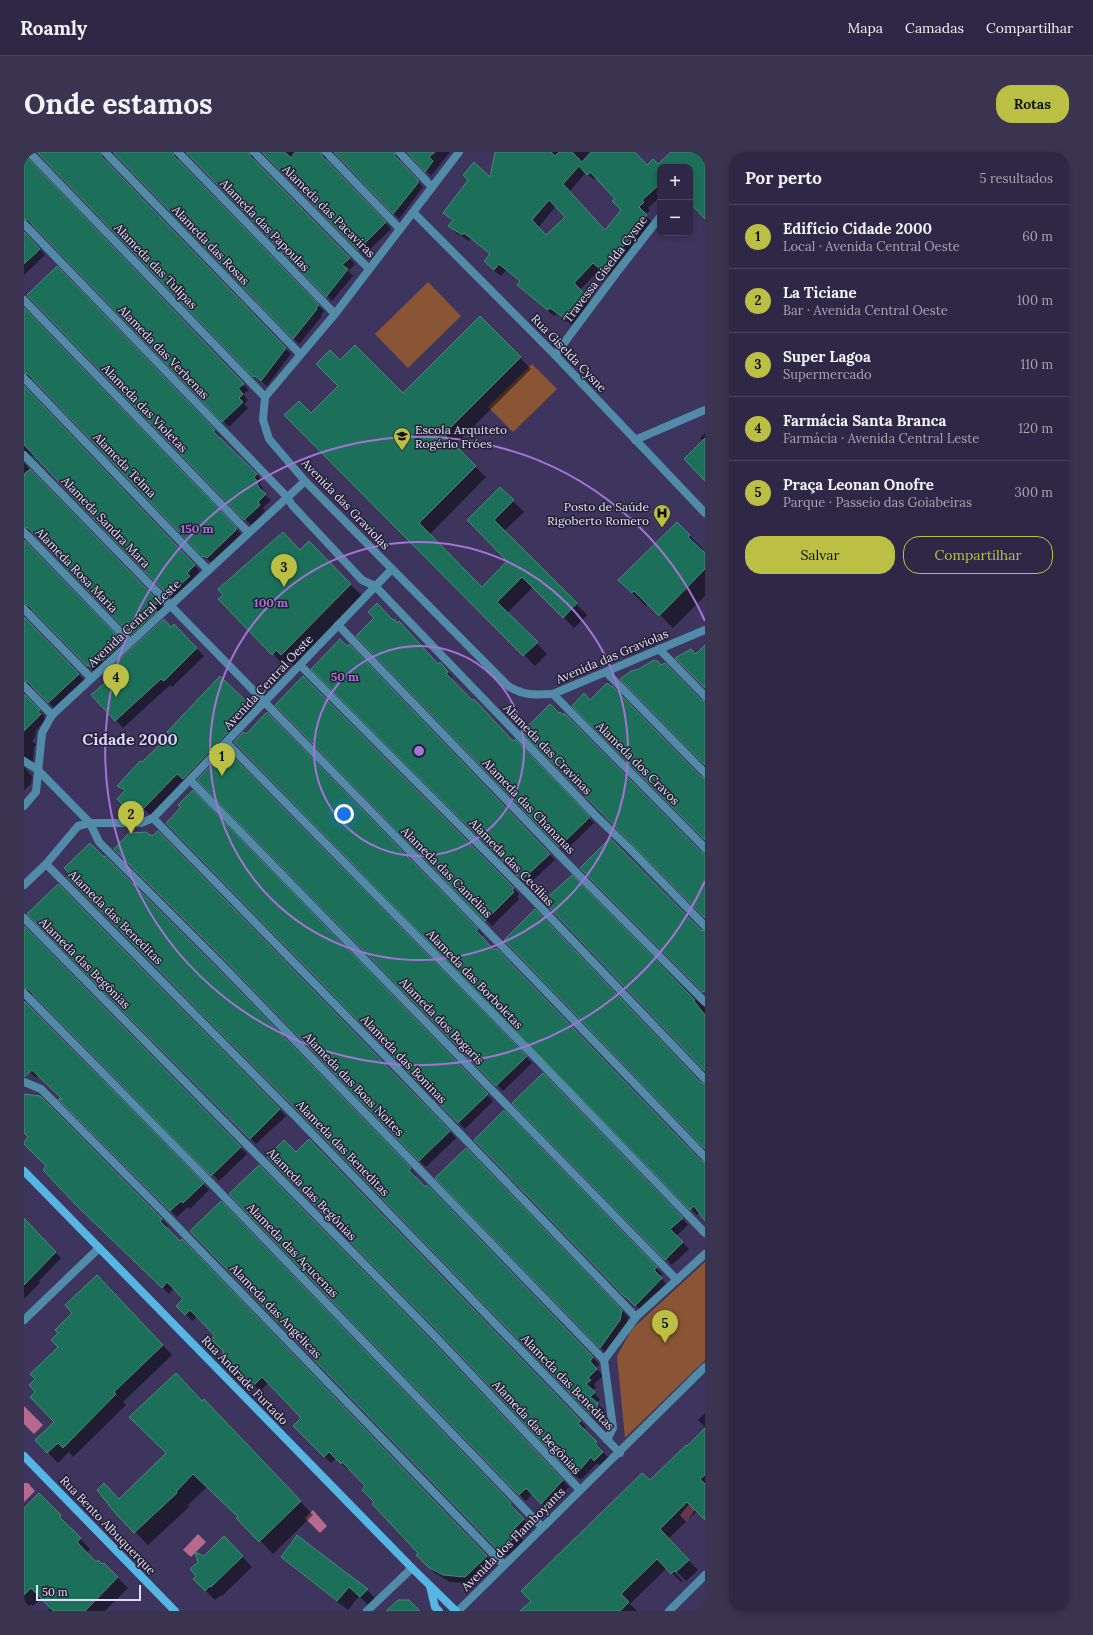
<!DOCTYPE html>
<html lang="pt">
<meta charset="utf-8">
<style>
body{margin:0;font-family:Lora,serif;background:#3a3451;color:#f1f3f6}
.controls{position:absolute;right:12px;top:12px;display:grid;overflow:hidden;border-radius:8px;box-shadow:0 2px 6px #0003}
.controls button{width:36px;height:36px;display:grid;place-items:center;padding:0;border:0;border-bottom:1px solid #49445f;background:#2e2846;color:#f1f3f6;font:20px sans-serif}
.scale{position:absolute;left:12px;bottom:10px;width:105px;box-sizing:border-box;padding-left:4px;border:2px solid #e1def7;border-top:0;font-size:11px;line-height:14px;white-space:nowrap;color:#e1def7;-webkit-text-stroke:3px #242033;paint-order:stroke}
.you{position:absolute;left:320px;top:662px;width:14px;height:14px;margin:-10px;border:3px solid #fff;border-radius:50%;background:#1a73e8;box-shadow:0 0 0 6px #1a73e833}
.badge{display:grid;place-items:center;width:26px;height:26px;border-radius:50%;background:#bbc045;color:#111;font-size:13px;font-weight:700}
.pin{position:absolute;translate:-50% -33px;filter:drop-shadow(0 1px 2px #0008)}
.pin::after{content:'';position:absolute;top:21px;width:14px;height:12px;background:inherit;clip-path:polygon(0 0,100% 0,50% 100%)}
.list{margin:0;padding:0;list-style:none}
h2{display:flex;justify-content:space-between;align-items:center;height:52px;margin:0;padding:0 16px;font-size:17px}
h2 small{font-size:13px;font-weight:400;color:#a7a6b3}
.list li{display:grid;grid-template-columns:26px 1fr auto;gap:12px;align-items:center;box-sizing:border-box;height:64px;padding:0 16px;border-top:1px solid #49445f}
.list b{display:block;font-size:15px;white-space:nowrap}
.list p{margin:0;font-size:13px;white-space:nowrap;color:#a7a6b3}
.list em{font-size:13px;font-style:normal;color:#a7a6b3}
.actions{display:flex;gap:8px;padding:12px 16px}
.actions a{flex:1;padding:9px 0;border:1px solid #bbc045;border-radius:16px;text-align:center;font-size:14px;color:#bbc045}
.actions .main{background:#bbc045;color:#111}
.map{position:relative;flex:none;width:681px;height:1459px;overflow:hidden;border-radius:16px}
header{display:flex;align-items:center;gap:24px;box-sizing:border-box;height:56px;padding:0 20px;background:#2e2846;border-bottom:1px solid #49445f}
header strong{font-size:19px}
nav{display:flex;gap:22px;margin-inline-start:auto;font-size:14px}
.intro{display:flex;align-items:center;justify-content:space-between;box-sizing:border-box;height:96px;padding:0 24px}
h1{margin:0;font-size:28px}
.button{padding:10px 18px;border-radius:16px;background:#bbc045;color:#111;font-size:14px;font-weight:700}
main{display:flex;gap:24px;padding:0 24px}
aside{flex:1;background:#2e2846;border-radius:16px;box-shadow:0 2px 6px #0003}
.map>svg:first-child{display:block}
</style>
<header>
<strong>Roamly</strong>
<nav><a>Mapa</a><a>Camadas</a><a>Compartilhar</a></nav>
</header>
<div class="intro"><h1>Onde estamos</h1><a class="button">Rotas</a></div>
<main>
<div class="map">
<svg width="681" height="1459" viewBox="0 0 681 1459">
<rect width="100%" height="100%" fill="#3d355e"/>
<g fill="#895535">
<path d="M404,130L437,164L384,216L351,182Z"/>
<path d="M508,212L533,237L489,280L464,255Z"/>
<path d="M681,1110V1208L601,1286L593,1204L608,1177Z"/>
</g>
<g fill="#b66a8d">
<path d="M0,1254L19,1273L10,1282L0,1272Z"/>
<path d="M0,1331H4L11,1339L0,1350Z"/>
<path d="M665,1352L671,1358L663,1369H661L656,1363Z"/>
<path d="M289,1358L303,1374L296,1381L281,1366Z"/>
<path d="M174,1382L182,1390L167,1405L159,1398Z"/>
</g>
<g fill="#0007" fill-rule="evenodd">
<path d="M0,0H10L6,2L5,7L7,11L225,238L219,242L224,248L220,252L224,256L205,275L8,72L1,74L0,80L21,103L0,123Z"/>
<path d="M11,0H86L82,2L81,7L83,11L267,202L243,234L230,224L15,1Z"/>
<path d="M87,0H159L155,2L154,7L156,11L300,159L297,163L298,164L275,192L91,2Z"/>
<path d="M160,0H235L231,2L230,7L232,11L331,112L324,119L329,124L308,149L165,2Z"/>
<path d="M236,0H307L303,2L302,7L304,11L367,77L340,103L240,1Z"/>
<path d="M308,0H380L375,5L376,10L399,35L375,67L312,2Z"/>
<path d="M381,0H426L407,24L385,1Z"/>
<path d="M485,0H610L620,21L636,37V45L624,56L626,58L621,63L629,71L586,125L576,117L556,138L567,149L548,173L533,162L530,164L501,140L494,133L497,130L482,118L477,124L472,120L461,109L467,102L447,87L445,89L432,81L426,74L429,69L421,60L467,27ZM562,20L570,28L573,26L592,47L598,58L581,79L545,40ZM532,54L543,65L523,85L514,76Z"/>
<path d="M657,0H681V66L666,50V15H641Z"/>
<path d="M33,115L196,284L194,286L238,328L235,332L239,336L238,338L242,344L247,348L239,356L241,359L227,373L4,144Z"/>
<path d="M0,157L217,382L189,411L187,409L186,410L10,228L5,226L1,228L0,233Z"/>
<path d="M456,165L507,217L430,294L462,325L405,383L458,436L485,409L444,368L476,336L500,360L480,379L563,463L550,476L509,435L483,461L523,502L511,514L261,263H287L316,234V210L379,242Z"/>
<path d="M0,234L176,419L168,427L170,430L150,448L11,305L5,303L1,305L0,310Z"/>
<path d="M681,281V327L679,289L676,286Z"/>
<path d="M0,311L140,456L113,488L10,381L8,380L2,381L0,385Z"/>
<path d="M653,371L679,397L677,399L681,403V444L649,476L624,451L622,454L596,428Z"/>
<path d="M0,385L1,391L103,496L72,520L70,519L10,458L8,457L2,458L0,462Z"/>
<path d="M276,399L297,402L338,444L270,514L265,509L260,513L249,502Z"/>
<path d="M0,463L1,468L60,528L30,556L10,535L5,534L0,538L1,544L21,565L19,566L22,568L12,578L11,585L8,589L12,593L10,595L9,610L4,609L0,614Z"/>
<path d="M150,473L180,504L148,535L146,533L99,576L69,543Z"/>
<path d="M334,484L414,513L421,517L429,526L427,527L489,590L491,589L570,671L541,699Z"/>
<path d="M325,493L531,708L504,733L289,517Z"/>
<path d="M196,525L229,558L126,663L118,655L111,663L94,647L101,640L95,634L118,612L150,586Z"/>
<path d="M279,526L495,742L493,745L495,747L468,774L252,553Z"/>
<path d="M243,562L459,783L457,785L677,1010L681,1011V1068L676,1061L673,1063L667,1057L211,590L222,583Z"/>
<path d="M202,599L508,911L479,939L175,628Z"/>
<path d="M0,615L8,624L7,632L0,638Z"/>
<path d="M169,640L469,949L441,977L143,671L158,655Z"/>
<path d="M134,680L432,986L402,1015L197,802L128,686Z"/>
<path d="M547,725L681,856V918Z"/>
<path d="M34,733L262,964L232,992L4,762Z"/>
<path d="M0,775L223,1002L195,1029L11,843L8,842L3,843L1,847L2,853L185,1038L166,1057L164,1055L153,1065L37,948H40L15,923L12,926L0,914Z"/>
<path d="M194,818L392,1023L390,1025L401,1037L409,1041L575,1212L572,1216L579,1224L570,1232L572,1235L568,1239L576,1247L573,1251L580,1258L578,1266L574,1268L276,960Z"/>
<path d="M519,922L664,1073L652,1084L665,1097L648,1113L490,951Z"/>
<path d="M0,943L16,945L144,1074L141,1076L156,1091L164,1095L469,1411L448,1431L426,1430L411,1421L393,1403L395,1401L351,1350L343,1334L325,1316L324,1318L312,1306L307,1311L271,1274L278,1266L244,1231L236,1239L199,1202L201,1200L192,1184L173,1164L168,1169L154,1154L161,1147L150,1136L145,1142L61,1060L23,1014L6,985L0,979Z"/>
<path d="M480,960L638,1122L636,1125L643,1133L618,1159L601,1144L451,988Z"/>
<path d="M285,988L562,1275L559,1277L578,1297L577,1298L585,1306L577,1314L573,1311L559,1326L555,1327L549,1321L272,1002Z"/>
<path d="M448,1003L604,1165L602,1174L582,1201L576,1195Z"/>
<path d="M206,1042L411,1193L545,1335L524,1357L509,1341L502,1349Z"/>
<path d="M197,1051L493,1358L492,1359L506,1374L495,1384L500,1389L484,1404L481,1400L478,1402L472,1396Z"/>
<path d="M0,1068L37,1106L15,1129L16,1131L0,1147Z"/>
<path d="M82,1134L148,1203L99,1250L102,1253L49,1305L45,1300L34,1311L12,1288L31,1270L12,1240L35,1195Z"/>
<path d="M179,1250L193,1262L289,1363L249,1402L214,1366L215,1365L183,1335L164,1353L165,1355L124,1393L93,1361L96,1348L144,1301Z"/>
<path d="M681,1261V1275L674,1268Z"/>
<path d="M681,1278V1367L673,1359L644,1387L674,1418L662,1429L649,1416L648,1418L659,1429L657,1430L643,1416L606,1452L613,1459H498L626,1330Z"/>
<path d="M15,1342L47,1375L46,1376L66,1397L62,1402L72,1412L78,1414L80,1412L104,1436L81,1459H24L27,1455L18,1446L9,1454L7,1452L0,1459V1361Z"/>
<path d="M274,1385L343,1438L353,1448L346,1455L335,1444L324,1458L268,1414L258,1405Z"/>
<path d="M200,1386L228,1415L198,1444L197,1443L191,1448L170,1427L174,1424L180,1405Z"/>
</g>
<g fill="#1c6f59" stroke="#4d8876" fill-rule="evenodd">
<path d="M13,0H76L77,4L262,196L237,229L231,224L229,225Z"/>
<path d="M89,0H149L150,4L295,153L292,156L293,157L269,187Z"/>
<path d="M162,0H225L226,4L326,106L318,113L324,117L302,145Z"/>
<path d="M238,0H261L267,6L271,0H297L298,4L362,70L334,98Z"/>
<path d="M310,0H370L371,4L394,28V31L369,62Z"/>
<path d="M383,0H411L405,5L409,9L401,20Z"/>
<path d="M471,0H527L531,4L535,0H548L558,10L567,0H611L623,13L629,7L634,12L647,0H676L681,5V67L666,51V15H636V32L618,48L620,50L615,55L623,63L613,76L614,77L578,119L569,111L550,131L561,142L541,167L526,156L524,158L522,157L493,133L496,129L475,112L470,118L460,109L466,102L440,81L438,83L424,74L429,68L419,61L444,28L439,23L450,10L466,25ZM555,14L563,23L566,20L591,47L588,49L597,58L581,78L539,32ZM525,48L541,65L522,83L508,68Z"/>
<path d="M0,2L220,232L214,236L219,242L215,246L219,250L198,270L4,68L0,67Z"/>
<path d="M0,80L16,97L0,112Z"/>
<path d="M33,114L191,278L189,279L233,322L230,325L234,330L233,332L236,337L242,342L234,350L236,353L220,368L3,143Z"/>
<path d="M0,156L213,376L211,377L212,378L183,406L181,404L179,405L4,222L0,221Z"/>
<path d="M456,164L497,205L420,282L452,314L395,371L458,435L483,409L443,368L476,335L490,348L470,368L553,451L539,466L498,425L473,450L514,490L499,504L260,263L275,249L287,261L314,234L292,212L306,198L316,208L331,193L379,241Z"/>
<path d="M0,234L171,413L163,421L166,424L145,443H144L89,387L0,293Z"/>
<path d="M681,286V329L660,307Z"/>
<path d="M6,317L135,450L129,455L133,459L107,483L4,376L0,375V322Z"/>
<path d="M653,370L666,383L664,385L681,401V417L635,464L610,439L608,441L594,428Z"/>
<path d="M259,380L276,398L285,389L327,432L257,503L252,498L248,503L194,447L199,443L194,437Z"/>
<path d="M0,388L99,490L78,509L75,506L66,515L64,513L63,514L4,453L0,452Z"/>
<path d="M353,451L369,468L370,467L373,471L375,469L414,512L416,510L424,520L422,521L448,548L450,547L489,589L491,587L566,665L535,695L332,484L350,466L344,460Z"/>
<path d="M0,465L55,522L24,551L4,530L0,529Z"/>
<path d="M140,467L147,475L150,472L173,496L140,529L137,527L91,569L67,543L90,523L85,517Z"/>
<path d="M316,487L323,494L325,492L526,702L498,728L287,517Z"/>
<path d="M681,493V536L651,506L667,497L671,502L673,500V501Z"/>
<path d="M630,508L634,509L637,513L641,511L677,548L681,549V613L596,527L607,519L615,517Z"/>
<path d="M196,524L223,550L207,567L212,572L159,627L153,622L119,657L111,649L103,657L93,647L101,638L93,634L116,609L118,610L141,588L148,585L143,580Z"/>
<path d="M279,524L490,736L488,738L490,740L461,769L251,553Z"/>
<path d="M583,531L588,535V534L677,625L681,626V688L548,554L560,541L566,548Z"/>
<path d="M0,542L16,558L14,560L17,562L0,579Z"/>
<path d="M526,552L535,561L536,560L539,563L540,561L677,700L681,701V766L498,580Z"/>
<path d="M243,560L454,777L452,778L470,798L472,796L677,1009L681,1010V1069L670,1054L666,1058L210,590L219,580L222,582Z"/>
<path d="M202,598L503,904L472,934L173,628Z"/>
<path d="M169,638L464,942L434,971L142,671L157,655L154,653Z"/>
<path d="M134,679L426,979L395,1009L196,803L90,697L105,681L122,680L128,684Z"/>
<path d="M586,686L677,778L681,779V839L679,840L556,716Z"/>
<path d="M66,691L80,705L81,704L188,811L387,1016L385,1018L401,1035L403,1033L569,1205L566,1209L573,1217L564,1226L567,1228L562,1232L571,1240L566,1245L574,1251L572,1260L567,1263L276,961L42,724L45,721L40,716Z"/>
<path d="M548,723L671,848L670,849L681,863V919L519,749Z"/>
<path d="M34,732L256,957L226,987L3,762Z"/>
<path d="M511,757L677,931L681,932V997L480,788Z"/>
<path d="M0,774L217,995L187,1024L4,837L0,836Z"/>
<path d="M0,849L180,1031L159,1051L157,1049L146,1059L34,947H38L8,918L0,925Z"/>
<path d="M519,921L659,1066L646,1077L659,1090L641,1108L488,951Z"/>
<path d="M0,942L16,944L138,1067L136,1069L156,1089L158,1087L463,1404L441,1425L419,1423L404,1415L392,1403L394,1401L348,1352L350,1350L338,1338L341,1334L318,1310L317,1312L305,1300L300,1305L269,1274L277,1266L238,1225L229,1234L198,1202L200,1200L187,1187L191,1184L166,1158L161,1163L152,1154L159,1147L143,1130L138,1136L53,1054L19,1018L22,1014L0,992V990L4,985L0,981Z"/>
<path d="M480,958L633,1115L630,1118L638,1126L611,1154L601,1144V1145L450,988Z"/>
<path d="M285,987L557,1269L554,1271L573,1290L571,1291L579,1300L570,1309L567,1305L555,1319L548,1322L413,1178L243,1005L260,988L272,1000Z"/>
<path d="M442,996L598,1158L596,1168L576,1196L411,1026Z"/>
<path d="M235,1013L405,1186L539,1328L517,1352L502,1336L495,1343L205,1042Z"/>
<path d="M197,1049L487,1351L486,1352L500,1367L490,1377L494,1382L477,1398L474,1395L472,1396L166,1079Z"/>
<path d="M0,1066L32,1100L0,1133Z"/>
<path d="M73,1123L139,1193L90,1240L92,1242L39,1296L34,1291L23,1301L11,1288L30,1270L6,1245L11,1240L5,1233L11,1227L6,1222L34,1195L27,1188L34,1181L31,1178L48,1161L41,1153Z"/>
<path d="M152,1221L178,1249L180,1247L277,1349L235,1390L212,1366L214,1365L169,1322L152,1340L153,1341L110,1381L92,1362L73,1338L80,1331L95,1347L142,1301L105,1265Z"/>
<path d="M681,1276V1323L676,1327L681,1332V1368L663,1350L636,1377L665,1408L652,1420L650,1419L647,1422L633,1407L597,1442L605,1450L596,1459H496L507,1449L497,1439L618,1321L626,1328L662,1293L663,1294Z"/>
<path d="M15,1341L37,1363L36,1365L57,1386L53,1390L72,1410L74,1408L78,1412L80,1411L94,1425L61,1459H29L7,1436L0,1443V1356Z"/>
<path d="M273,1383L312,1413L344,1437L336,1445L325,1435L313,1449L257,1405Z"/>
<path d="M200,1384L219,1404L187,1435L186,1434L181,1439L169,1427L172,1424L166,1417L174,1410L171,1400L180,1404Z"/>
<path d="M374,1448H385L396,1459H362Z"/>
</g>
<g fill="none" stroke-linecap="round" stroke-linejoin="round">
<g stroke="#518ba8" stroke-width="8">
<path d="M5,0L241,245"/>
<path d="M81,0L276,202"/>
<path d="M154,0L311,162"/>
<path d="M230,0L345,117"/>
<path d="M302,0L376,77"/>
<path d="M375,0L408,35"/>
<path d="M435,0L311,162L241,245L239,268L245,287L281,329L484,534C500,544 511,543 529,542L681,478"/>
<path d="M389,60L531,203L681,361"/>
<path d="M0,72L263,345L268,353L338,428L351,434L572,664L607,698L681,774"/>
<path d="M0,148L224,380"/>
<path d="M531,203L593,120L636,65"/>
<path d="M0,226L184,418"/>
<path d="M611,288L681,258"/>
<path d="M0,303C227,537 456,769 681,1005"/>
<path d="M0,380L106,490"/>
<path d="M0,457L67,526"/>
<path d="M314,473L542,710L681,850"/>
<path d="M635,497L681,544"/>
<path d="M276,513L506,744L681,927"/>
<path d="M582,520L681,621"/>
<path d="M0,534L28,563"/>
<path d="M529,542L681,696"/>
<path d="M203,591L509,903L681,1081"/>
<path d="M0,609L14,618L66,671L75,690L192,807L580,1208"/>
<path d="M166,628L653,1128"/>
<path d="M0,654L12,640L18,581L28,563L281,329"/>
<path d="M129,666L371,914L612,1165"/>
<path d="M22,712L273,966L596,1301"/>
<path d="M0,733L22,712L54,674L66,671H117L129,666L368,417"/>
<path d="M0,766L409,1182L556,1338"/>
<path d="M0,841L185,1029L518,1375"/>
<path d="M0,930L17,937L145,1066L480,1413"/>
<path d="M0,1168L75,1096"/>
<path d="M583,1288L589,1276L580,1208L612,1165L681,1102"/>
<path d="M343,1459L388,1416"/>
<path d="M434,1459L681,1215"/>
<path d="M645,1459L681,1423"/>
</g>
<g stroke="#55b6e4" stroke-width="8">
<path d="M0,1019L388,1416L432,1459"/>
<path d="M0,1304L151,1459"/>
<path d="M406,1434L411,1455L415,1459"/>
</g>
</g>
<g fill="none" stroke="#a473d5" stroke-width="2">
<circle cx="395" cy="599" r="105"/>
<circle cx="395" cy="599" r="209"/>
<path d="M681 729A314 314 0 1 1 681 469"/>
</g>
<defs>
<g id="school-pin" transform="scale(0.9)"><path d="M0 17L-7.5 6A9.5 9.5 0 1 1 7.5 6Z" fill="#bbc045" stroke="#242033"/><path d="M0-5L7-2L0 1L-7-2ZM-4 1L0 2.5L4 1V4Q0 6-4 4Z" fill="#111"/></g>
<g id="hospital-pin" transform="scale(0.9)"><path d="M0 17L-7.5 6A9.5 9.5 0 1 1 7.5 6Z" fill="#bbc045" stroke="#242033"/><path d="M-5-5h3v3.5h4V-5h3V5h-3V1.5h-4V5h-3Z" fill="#111"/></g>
</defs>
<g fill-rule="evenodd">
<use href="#school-pin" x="378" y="284"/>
<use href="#hospital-pin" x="638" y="361"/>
</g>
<g text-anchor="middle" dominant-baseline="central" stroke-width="3" stroke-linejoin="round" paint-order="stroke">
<g font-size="12" fill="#e1def7" stroke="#242033">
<text transform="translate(305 59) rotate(45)">Alameda das Pacaviras</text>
<text transform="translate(241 73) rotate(46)">Alameda das Papoulas</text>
<text transform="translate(187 93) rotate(46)">Alameda das Rosas</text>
<text transform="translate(132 114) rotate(46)">Alameda das Tulipas</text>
<text transform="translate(581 117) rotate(-53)">Travessa Giselda Cysne</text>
<text transform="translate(140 200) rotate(46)">Alameda das Verbenas</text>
<text transform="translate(545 201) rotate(46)">Rua Giselda Cysne</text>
<text transform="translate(121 256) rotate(46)">Alameda das Violetas</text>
<text transform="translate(101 313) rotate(46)">Alameda Telma</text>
<text transform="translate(322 352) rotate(46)">Avenida das Graviolas</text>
<text transform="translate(82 370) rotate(46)">Alameda Sandra Mara</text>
<text transform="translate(53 418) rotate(46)">Alameda Rosa Maria</text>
<text transform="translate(110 471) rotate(-43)">Avenida Central Leste</text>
<text transform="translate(588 504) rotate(-23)">Avenida das Graviolas</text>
<text transform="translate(244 530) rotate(-47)">Avenida Central Oeste</text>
<text transform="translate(524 597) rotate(46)">Alameda das Cravinas</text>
<text transform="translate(614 611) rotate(45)">Alameda dos Cravos</text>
<text transform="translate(505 654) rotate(46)">Alameda das Chananas</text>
<text transform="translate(488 710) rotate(46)">Alameda das Cecílias</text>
<text transform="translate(423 720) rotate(45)">Alameda das Camélias</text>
<text transform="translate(92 765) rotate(45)">Alameda das Beneditas</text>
<text transform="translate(61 811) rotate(45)">Alameda das Begônias</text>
<text transform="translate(451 827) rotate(46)">Alameda das Borboletas</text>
<text transform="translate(418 869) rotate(46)">Alameda dos Bogaris</text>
<text transform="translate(380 907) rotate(46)">Alameda das Boninas</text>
<text transform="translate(330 932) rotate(46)">Alameda das Boas Noites</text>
<text transform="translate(319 996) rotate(46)">Alameda das Beneditas</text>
<text transform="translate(288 1042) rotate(46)">Alameda das Begônias</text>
<text transform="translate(269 1098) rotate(46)">Alameda das Açucenas</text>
<text transform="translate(252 1159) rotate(46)">Alameda das Angélicas</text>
<text transform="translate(221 1228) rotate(46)">Rua Andrade Furtado</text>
<text transform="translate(544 1230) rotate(46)">Alameda das Beneditas</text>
<text transform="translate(513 1275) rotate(47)">Alameda das Begônias</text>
<text transform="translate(84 1373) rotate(46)">Rua Bento Albuquerque</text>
<text transform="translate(489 1387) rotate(-45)">Avenida dos Flamboyants</text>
</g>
<g font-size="12" fill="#e1def7" stroke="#242033" text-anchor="start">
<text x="391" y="277">Escola Arquiteto<tspan x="391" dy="14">Rogério Fróes</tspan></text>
<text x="625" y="354" text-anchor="end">Posto de Saúde<tspan x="625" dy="14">Rigoberto Romero</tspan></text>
</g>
<g font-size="16" font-weight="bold" fill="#dcd6fe" stroke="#242033">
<text x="106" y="587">Cidade 2000</text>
</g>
</g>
<circle cx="395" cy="599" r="6" fill="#a473d5" stroke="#242033" stroke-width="2"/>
<g font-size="12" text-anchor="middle" font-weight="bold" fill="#a473d5" stroke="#242033" stroke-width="3" stroke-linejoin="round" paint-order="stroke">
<text x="173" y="381">150 m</text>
<text x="247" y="455">100 m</text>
<text x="321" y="529">50 m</text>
</g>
</svg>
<div class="controls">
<button>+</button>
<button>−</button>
</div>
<div class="scale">50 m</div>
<div class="you"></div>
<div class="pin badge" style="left:198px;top:624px">1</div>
<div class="pin badge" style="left:107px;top:682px">2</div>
<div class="pin badge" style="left:260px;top:435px">3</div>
<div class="pin badge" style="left:92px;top:545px">4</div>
<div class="pin badge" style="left:641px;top:1191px">5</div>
</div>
<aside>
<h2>Por perto<small>5 resultados</small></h2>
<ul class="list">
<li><span class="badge">1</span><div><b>Edifício Cidade 2000</b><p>Local · Avenida Central Oeste</p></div><em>60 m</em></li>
<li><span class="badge">2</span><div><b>La Ticiane</b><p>Bar · Avenida Central Oeste</p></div><em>100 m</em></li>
<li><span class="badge">3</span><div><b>Super Lagoa</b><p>Supermercado</p></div><em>110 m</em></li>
<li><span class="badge">4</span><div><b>Farmácia Santa Branca</b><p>Farmácia · Avenida Central Leste</p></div><em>120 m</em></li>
<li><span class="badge">5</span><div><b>Praça Leonan Onofre</b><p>Parque · Passeio das Goiabeiras</p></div><em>300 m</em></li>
</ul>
<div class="actions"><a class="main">Salvar</a><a>Compartilhar</a></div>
</aside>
</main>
